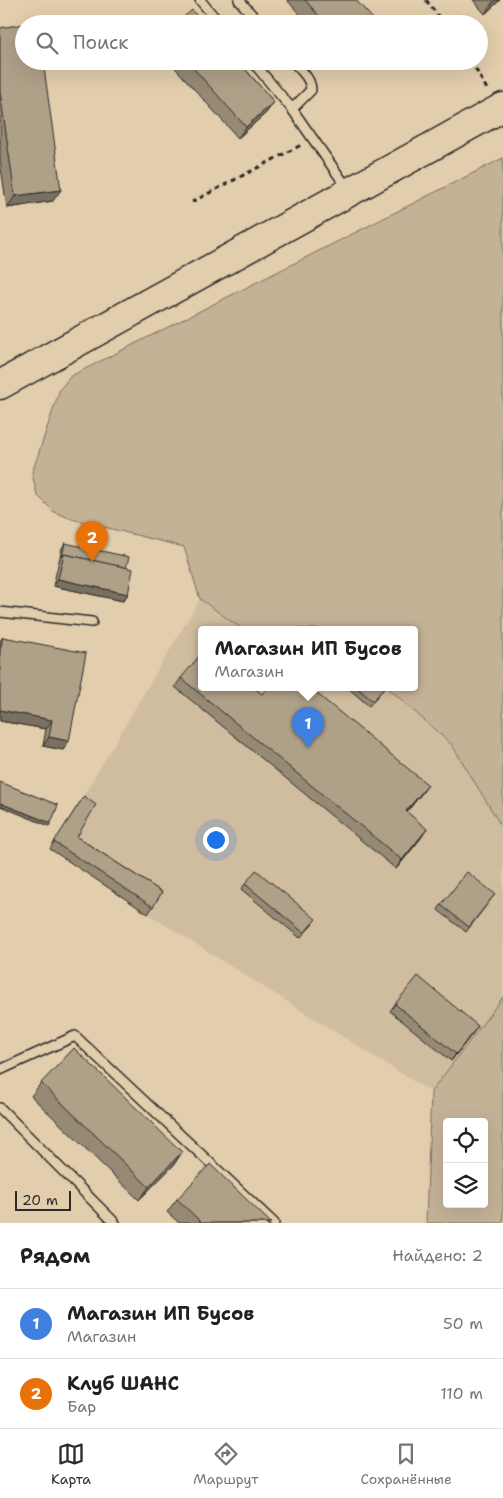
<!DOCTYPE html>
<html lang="ru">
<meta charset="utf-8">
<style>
body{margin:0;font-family:"Shantell Sans",sans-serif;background:#f6f6f6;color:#202124}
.controls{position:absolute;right:15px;bottom:15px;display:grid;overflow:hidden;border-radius:5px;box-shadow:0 5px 20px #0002}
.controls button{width:45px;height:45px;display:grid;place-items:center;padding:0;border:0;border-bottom:1px solid #e0e0e0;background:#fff;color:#202124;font:25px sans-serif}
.scale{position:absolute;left:15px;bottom:12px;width:56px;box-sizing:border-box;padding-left:5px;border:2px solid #2b2b2b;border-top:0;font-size:14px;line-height:18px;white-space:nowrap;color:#2b2b2b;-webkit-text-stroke:4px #e2cdac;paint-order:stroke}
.you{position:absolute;left:215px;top:839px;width:18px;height:18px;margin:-12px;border:4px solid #fff;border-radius:50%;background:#1a73e8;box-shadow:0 0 0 8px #1a73e833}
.badge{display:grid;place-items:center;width:32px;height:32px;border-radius:50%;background:#2b2b2b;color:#fff;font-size:16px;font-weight:700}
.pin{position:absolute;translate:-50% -41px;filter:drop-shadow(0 1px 2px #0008)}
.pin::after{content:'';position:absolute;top:26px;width:18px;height:15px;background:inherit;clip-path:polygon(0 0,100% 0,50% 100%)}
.popup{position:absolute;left:198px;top:626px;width:220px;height:65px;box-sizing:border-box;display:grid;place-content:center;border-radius:5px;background:#fff;filter:drop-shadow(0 1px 4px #0005);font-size:16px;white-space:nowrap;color:#757577}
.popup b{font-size:19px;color:#202124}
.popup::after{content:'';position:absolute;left:50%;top:100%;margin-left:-10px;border:10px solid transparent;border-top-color:#fff}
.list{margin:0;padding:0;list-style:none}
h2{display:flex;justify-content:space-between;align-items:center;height:65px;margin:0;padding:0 20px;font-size:21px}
h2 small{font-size:16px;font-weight:400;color:#757577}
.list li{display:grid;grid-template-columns:32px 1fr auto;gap:15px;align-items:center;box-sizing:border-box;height:70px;padding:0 20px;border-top:1px solid #e0e0e0}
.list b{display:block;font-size:19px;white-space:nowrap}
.list p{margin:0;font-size:16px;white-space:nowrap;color:#757577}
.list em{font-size:16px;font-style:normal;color:#757577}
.icon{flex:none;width:28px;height:28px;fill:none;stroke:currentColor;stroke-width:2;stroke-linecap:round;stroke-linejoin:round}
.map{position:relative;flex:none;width:503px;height:1223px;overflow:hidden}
.search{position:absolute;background:#fff;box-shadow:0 5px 20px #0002;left:15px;right:15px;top:15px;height:55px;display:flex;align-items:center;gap:12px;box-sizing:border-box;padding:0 18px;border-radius:28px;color:#757577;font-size:19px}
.sheet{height:205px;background:#fff}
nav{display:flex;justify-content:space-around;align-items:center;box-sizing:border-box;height:70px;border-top:1px solid #e0e0e0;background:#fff;font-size:14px;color:#757577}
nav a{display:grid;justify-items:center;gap:2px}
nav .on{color:#2b2b2b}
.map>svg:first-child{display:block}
</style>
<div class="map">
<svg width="503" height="1223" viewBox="0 0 503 1223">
<rect width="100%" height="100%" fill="#e2cdac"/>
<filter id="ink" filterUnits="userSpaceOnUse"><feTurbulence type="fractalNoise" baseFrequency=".02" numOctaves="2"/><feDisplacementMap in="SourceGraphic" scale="10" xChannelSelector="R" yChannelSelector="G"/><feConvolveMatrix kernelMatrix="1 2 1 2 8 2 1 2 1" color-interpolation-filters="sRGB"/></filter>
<g filter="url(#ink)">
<path fill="#d0bd9f" d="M200,599L242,629H202V687H323L327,690L329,687H387L452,745L503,829V997L431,1092L148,914L157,899L72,844L91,812L79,803Z"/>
<g fill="#c4b297" stroke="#786e61" fill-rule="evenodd">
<path d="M503,158V829L452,745L387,687H414V629H242L200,599L184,547L72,519L54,512L37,495L32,473L60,389L71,376Z"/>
<path d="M503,997V1223H426L431,1092ZM447,1122H484V1204H447Z"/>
</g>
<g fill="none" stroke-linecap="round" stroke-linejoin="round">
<g stroke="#2b2b2b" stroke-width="12">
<g id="service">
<path d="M200,0L220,24"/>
<path d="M239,0L260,24"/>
<path d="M252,61L292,109L348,189"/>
<path d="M292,109L311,90C311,78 300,70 293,61"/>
<path d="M0,612L92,622"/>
<path d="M0,1070L75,1036L274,1223"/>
<path d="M0,1108L115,1223"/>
</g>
</g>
<g stroke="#2b2b2b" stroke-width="31">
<path id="primary" d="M0,385L503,107"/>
</g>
<g stroke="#2b2b2b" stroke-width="3" stroke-dasharray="5 4" stroke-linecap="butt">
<path d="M426,0L444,24"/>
<path d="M471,61L488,91"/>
<path d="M192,202L303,144"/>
</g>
<use href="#service" stroke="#e2cdac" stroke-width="9"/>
<use href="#primary" stroke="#e2cdac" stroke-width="28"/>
</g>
<g fill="#968a75" stroke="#2b2b2b">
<path d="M287,0H356L372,24H308Z"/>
<path d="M473,0H500L485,14Z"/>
<path d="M0,28L53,201L7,208L0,161Z"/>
<path d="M169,61H238L274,102L266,113L238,138Z"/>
<path d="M65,543L126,568L128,594L123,601L53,586L62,548Z"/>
<path d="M3,637L69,741L63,750L43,746L46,729L0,721V640Z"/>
<path d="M181,678L428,785L407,812L421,838L396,869L175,687Z"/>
<path d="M347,687H385L369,706Z"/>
<path d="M84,796L77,837L162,892L148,914L50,849Z"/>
<path d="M245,884L313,924L300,938L241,889Z"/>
<path d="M495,894L466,932L438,910L441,905Z"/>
<path d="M395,1004L473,1033L451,1061L390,1011Z"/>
<path d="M41,1083L182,1152L173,1166L139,1200L31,1096Z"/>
<path d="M177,1199L271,1223H179L167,1212Z"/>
</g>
<g fill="#7a705f" stroke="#2b2b2b">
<path d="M495,0H500L485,14L493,2Z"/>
<path d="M274,102L266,113L238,138L246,127Z"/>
<path d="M61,190L53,201L7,208L15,196Z"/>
<path d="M58,579L128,594L123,601L53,586Z"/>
<path d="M0,710L52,720L46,729L0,721Z"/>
<path d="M49,737L69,741L63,750L43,746Z"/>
<path d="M428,785L422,793L400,820L406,811Z"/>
<path d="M0,803L51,823L49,826L0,806Z"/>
<path d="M427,829L421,838L396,869L402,860Z"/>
<path d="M478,1026L473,1033L451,1061L456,1054Z"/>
<path d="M182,1152L173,1166L139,1200L149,1187Z"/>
</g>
<g fill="#afa088" stroke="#2b2b2b">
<path d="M305,0H356L374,20L370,24H326Z"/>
<path d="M192,10L204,24H176Z"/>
<path d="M24,24V61H43L61,190L15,196L0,92V28Z"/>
<path d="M187,61H238L274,102L246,127Z"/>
<path d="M65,543L129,557L126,568L64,554L62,556Z"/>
<path d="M64,554L133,569L128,594L58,579Z"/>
<path d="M3,637L86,653L69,741L49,737L52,720L0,710V650Z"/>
<path d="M202,653V687H253L262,694L268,687H309L428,785L406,811L427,829L402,860L181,678Z"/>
<path d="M356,687H385L373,701Z"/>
<path d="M0,782L58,805L51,823L0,803Z"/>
<path d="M84,796L96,805L77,837L162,892L153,907L54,842Z"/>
<path d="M256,870L316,919L304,933L245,884Z"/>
<path d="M467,872L495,894L469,927L441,905Z"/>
<path d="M418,976L478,1026L456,1054L395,1004Z"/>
<path d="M74,1048L182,1152L149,1187L41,1083Z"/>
<path d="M210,1164L271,1223H202L177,1199Z"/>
</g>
</g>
</svg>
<div class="controls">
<button><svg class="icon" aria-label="locate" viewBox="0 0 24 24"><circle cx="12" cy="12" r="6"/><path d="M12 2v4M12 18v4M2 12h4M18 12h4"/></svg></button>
<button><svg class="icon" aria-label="layers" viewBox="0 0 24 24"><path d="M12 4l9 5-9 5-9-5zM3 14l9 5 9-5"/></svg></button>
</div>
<div class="scale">20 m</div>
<div class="you"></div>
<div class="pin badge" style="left:308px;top:748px;background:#3f7fe0">1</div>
<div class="popup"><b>Магазин ИП Бусов</b>Магазин</div>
<div class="pin badge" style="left:92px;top:562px;background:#e8710a">2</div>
<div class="search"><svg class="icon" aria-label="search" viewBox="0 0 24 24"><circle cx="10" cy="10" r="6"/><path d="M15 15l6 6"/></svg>Поиск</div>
</div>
<section class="sheet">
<h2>Рядом<small>Найдено: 2</small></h2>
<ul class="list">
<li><span class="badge" style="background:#3f7fe0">1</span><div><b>Магазин ИП Бусов</b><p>Магазин</p></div><em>50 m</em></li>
<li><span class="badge" style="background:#e8710a">2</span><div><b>Клуб ШАНС</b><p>Бар</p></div><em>110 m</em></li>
</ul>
</section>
<nav>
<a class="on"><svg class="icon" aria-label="map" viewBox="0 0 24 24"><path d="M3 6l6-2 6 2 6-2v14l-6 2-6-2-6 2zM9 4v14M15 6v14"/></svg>Карта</a>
<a><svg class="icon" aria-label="directions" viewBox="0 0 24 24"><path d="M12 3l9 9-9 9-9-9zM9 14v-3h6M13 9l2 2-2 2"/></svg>Маршрут</a>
<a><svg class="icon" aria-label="saved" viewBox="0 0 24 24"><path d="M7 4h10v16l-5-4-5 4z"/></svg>Сохранённые</a>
</nav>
